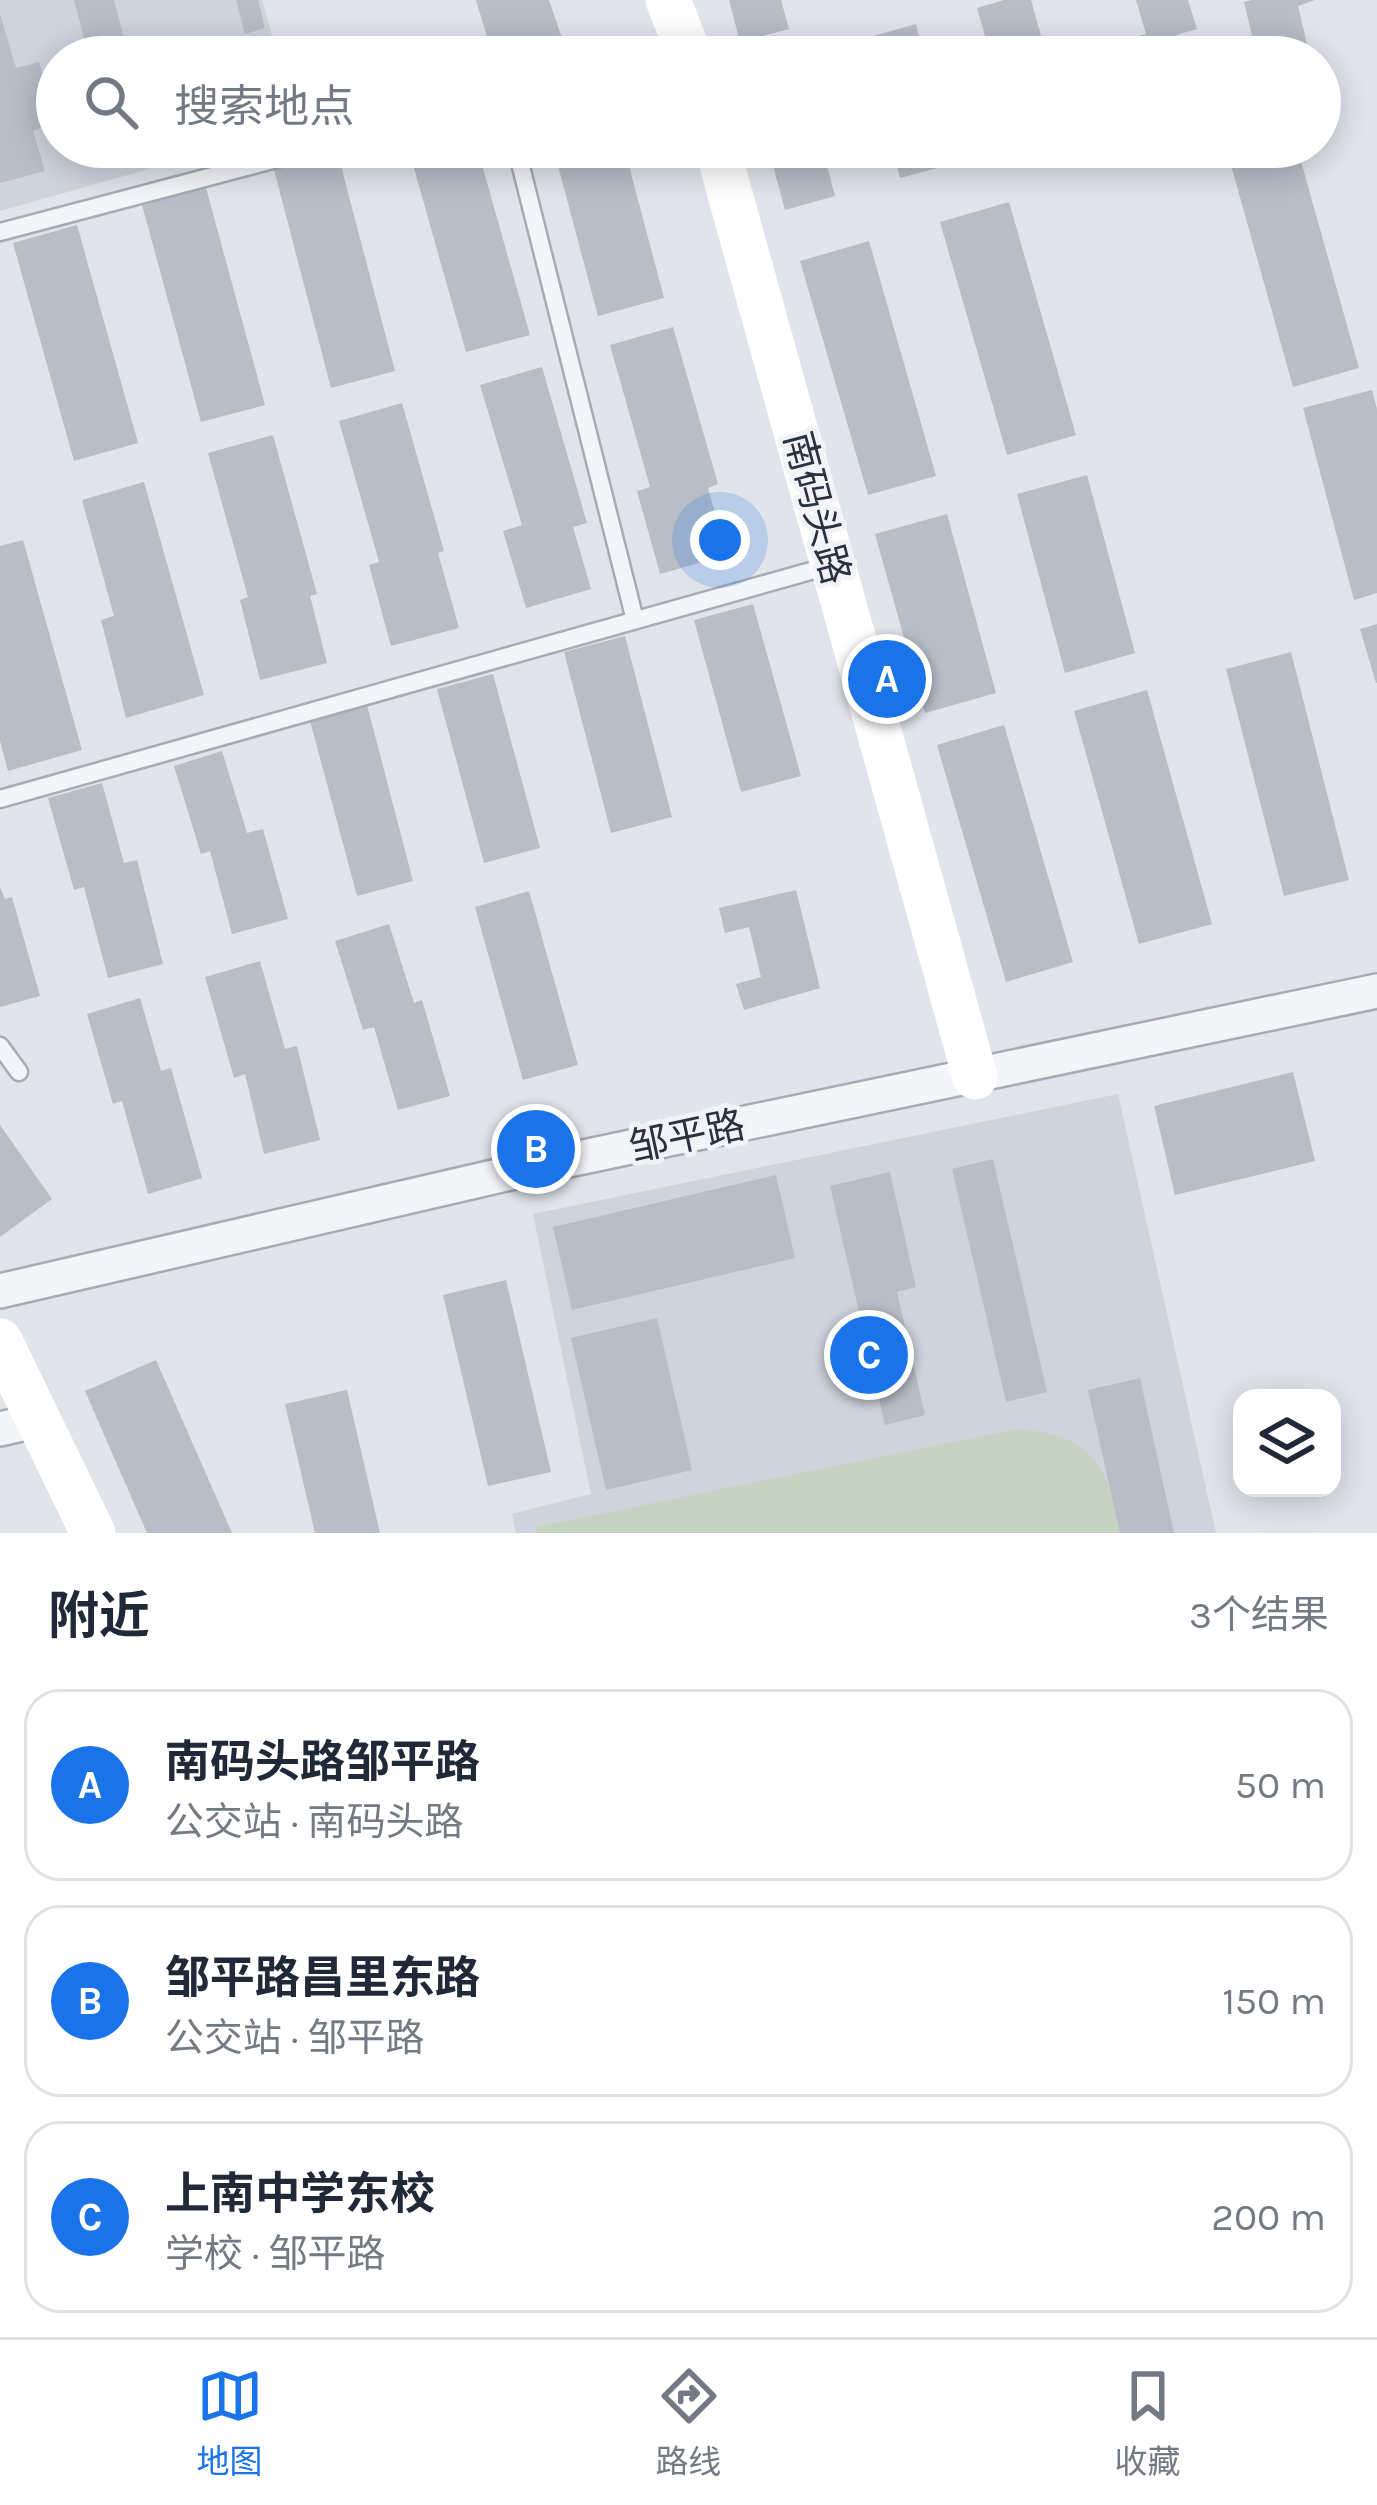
<!DOCTYPE html>
<html lang="zh">
<meta charset="utf-8">
<style>
body{margin:0;font-family:Karla,"Noto Sans SC",sans-serif;background:#f6f6f7;color:#1f2937}
.controls{position:absolute;right:36px;bottom:36px;display:grid;overflow:hidden;border-radius:24px;box-shadow:0 6px 30px #0003}
.controls button{width:108px;height:108px;display:grid;place-items:center;padding:0;border:0;border-bottom:3px solid #e0e1e3;background:#fff;color:#1f2937;font:60px sans-serif}
.you{position:absolute;left:720px;top:540px;width:42px;height:42px;margin:-30px;border:9px solid #fff;border-radius:50%;background:#1a73e8;box-shadow:0 0 0 18px #1a73e833}
.badge{display:grid;place-items:center;width:78px;height:78px;border-radius:50%;background:#1a73e8;color:#fff;font-size:39px;font-weight:700}
.pin{position:absolute;translate:-50% -50%;border:6px solid #fff;box-shadow:0 3px 12px #0006}
.list{margin:0;padding:0;list-style:none}
h2{display:flex;justify-content:space-between;align-items:center;height:156px;margin:0;padding:0 48px;font-size:51px}
h2 small{font-size:39px;font-weight:400;color:#747a83}
.list li{display:grid;grid-template-columns:78px 1fr auto;gap:36px;align-items:center;box-sizing:border-box;height:192px;margin:0 24px 24px;padding:0 24px;border:3px solid #e0e1e3;border-radius:36px}
.list b{display:block;font-size:45px;white-space:nowrap}
.list p{margin:0;font-size:39px;white-space:nowrap;color:#747a83}
.list em{font-size:39px;font-style:normal;color:#747a83}
.icon{flex:none;width:66px;height:66px;fill:none;stroke:currentColor;stroke-width:2;stroke-linecap:round;stroke-linejoin:round}
.map{position:relative;flex:none;width:1377px;height:1533px;overflow:hidden}
.search{position:absolute;background:#fff;box-shadow:0 6px 30px #0003;left:36px;right:36px;top:36px;height:132px;display:flex;align-items:center;gap:30px;box-sizing:border-box;padding:0 42px;border-radius:66px;color:#747a83;font-size:45px}
.sheet{height:804px;background:#fff}
nav{display:flex;justify-content:space-around;align-items:center;box-sizing:border-box;height:168px;border-top:3px solid #e0e1e3;background:#fff;font-size:33px;color:#747a83}
nav a{display:grid;justify-items:center;gap:6px}
nav .on{color:#1a73e8}
.map>svg:first-child{display:block}
</style>
<div class="map">
<svg width="1377" height="1533" viewBox="0 0 1377 1533">
<rect width="100%" height="100%" fill="#e1e4ea"/>
<g fill="#cfd3dc">
<path d="M0,0H262L278,57H57V147H227L0,211Z"/>
<path d="M1118,1094L1216,1533H516L512,1514L591,1494L533,1214Z"/>
</g>
<path fill="#c6d3c2" d="M1017,1429C1093,1435 1105,1463 1122,1533H537L536,1527Z"/>
<g fill="#b8bdc6">
<path d="M74,0H114L129,57H89Z"/>
<path d="M236,0H258L265,28L245,34Z"/>
<path d="M476,0H549L565,47L536,57H493Z"/>
<path d="M729,0H781L789,29L740,42Z"/>
<path d="M1004,0H1031L1047,57H991L977,8Z"/>
<path d="M1136,0H1188L1197,29L1176,35L1182,57H1129L1124,40L1146,34Z"/>
<path d="M1252,0H1315L1298,6L1310,57H1257L1244,2Z"/>
<path d="M0,14L16,68L39,62L57,121L33,131L45,171L0,183Z"/>
<path d="M916,24L924,57H868L863,39Z"/>
<path d="M336,147L395,371L331,388L272,162Z"/>
<path d="M408,147H477L530,335L466,352Z"/>
<path d="M553,147H624L664,298L598,316Z"/>
<path d="M768,147H822L835,196L785,210Z"/>
<path d="M892,147H948L952,164L900,178Z"/>
<path d="M1226,147H1297L1359,368L1293,387Z"/>
<path d="M205,184L265,405L201,422L141,201Z"/>
<path d="M1009,202L1076,435L1007,455L940,222Z"/>
<path d="M77,225L138,443L74,461L13,243Z"/>
<path d="M869,241L936,476L868,495L800,261Z"/>
<path d="M673,327L718,484L708,488L727,555L660,574L637,491L650,487L610,345Z"/>
<path d="M542,367L587,523L573,527L591,589L526,608L503,531L522,525L480,385Z"/>
<path d="M1372,390L1377,409V593L1354,600L1303,408Z"/>
<path d="M402,403L444,551L438,553L459,628L391,646L369,565L379,562L339,421Z"/>
<path d="M273,435L317,594L310,596L327,663L260,680L240,600L248,597L208,453Z"/>
<path d="M1087,475L1135,653L1065,673L1017,494Z"/>
<path d="M144,482L204,695L126,718L101,620L114,616L82,500Z"/>
<path d="M947,514L996,693L925,713L875,534Z"/>
<path d="M23,540L82,750L8,771L0,741V546Z"/>
<path d="M753,604L801,776L741,792L694,620Z"/>
<path d="M1377,624V683H1376L1360,629Z"/>
<path d="M625,636L672,817L611,833L564,652Z"/>
<path d="M1291,652L1349,880L1284,896L1226,669Z"/>
<path d="M493,674L540,848L484,863L437,689Z"/>
<path d="M1147,690L1212,924L1139,944L1074,711Z"/>
<path d="M366,701L413,881L357,896L309,717Z"/>
<path d="M1004,725L1073,962L1006,982L937,745Z"/>
<path d="M222,751L247,833L263,829L288,919L232,934L210,851L201,854L174,766Z"/>
<path d="M102,783L124,863L137,860L163,964L108,978L84,887L74,890L48,798Z"/>
<path d="M0,887L5,899L12,897L40,996L0,1007Z"/>
<path d="M796,890L820,988L744,1010L736,984L761,977L749,927L725,933L719,908Z"/>
<path d="M529,891L578,1065L523,1080L475,907Z"/>
<path d="M389,924L414,1003L422,1000L450,1096L398,1110L374,1027L363,1030L335,941Z"/>
<path d="M260,961L285,1049L297,1046L320,1140L264,1154L245,1074L234,1078L205,977Z"/>
<path d="M140,998L161,1071L171,1068L202,1178L148,1194L122,1101L113,1104L87,1014Z"/>
<path d="M1293,1072L1315,1161L1175,1195L1154,1106Z"/>
<path d="M0,1125L52,1199L0,1237Z"/>
<path d="M993,1159L1047,1392L1006,1402L952,1169Z"/>
<path d="M890,1172L916,1287L897,1292L925,1415L885,1425L830,1186Z"/>
<path d="M776,1175L795,1258L572,1310L553,1227Z"/>
<path d="M506,1280L551,1472L488,1486L443,1295Z"/>
<path d="M657,1318L692,1470L606,1490L571,1338Z"/>
<path d="M156,1360L232,1533H147L85,1391Z"/>
<path d="M1140,1378L1174,1533H1120L1088,1390Z"/>
<path d="M347,1390L380,1533H315L285,1404Z"/>
</g>
<g fill="none" stroke-linecap="round" stroke-linejoin="round">
<g stroke="#a6abb4" stroke-width="21">
<g id="lane">
<path d="M516,147L635,620"/>
<path d="M0,232L322,147"/>
<path d="M0,799L832,565"/>
<path d="M0,1046L19,1072"/>
</g>
</g>
<g stroke="#a6abb4" stroke-width="38">
<g id="street">
<path d="M0,1291L545,1165L1377,991"/>
<path d="M0,1429L39,1420"/>
</g>
</g>
<use href="#lane" stroke="#f4f5f8" stroke-width="16"/>
<use href="#street" stroke="#f4f5f8" stroke-width="33"/>
<g stroke="#fff" stroke-width="45">
<path d="M668,0L690,57"/>
<path d="M717,147L975,1077"/>
<path d="M0,1341L93,1533"/>
</g>
</g>
<g text-anchor="middle" dominant-baseline="central" stroke-width="10" stroke-linejoin="round" paint-order="stroke">
<g font-size="39" fill="#2a3241" stroke="#f1f3f7">
<text transform="translate(817 508) rotate(75)">南码头路</text>
<text transform="translate(687 1136) rotate(-12)">邹平路</text>
</g>
</g>
</svg>
<div class="controls">
<button><svg class="icon" aria-label="layers" viewBox="0 0 24 24"><path d="M12 4l9 5-9 5-9-5zM3 14l9 5 9-5"/></svg></button>
</div>
<div class="you"></div>
<div class="pin badge" style="left:887px;top:679px">A</div>
<div class="pin badge" style="left:536px;top:1149px">B</div>
<div class="pin badge" style="left:869px;top:1355px">C</div>
<div class="search"><svg class="icon" aria-label="search" viewBox="0 0 24 24"><circle cx="10" cy="10" r="6"/><path d="M15 15l6 6"/></svg>搜索地点</div>
</div>
<section class="sheet">
<h2>附近<small>3个结果</small></h2>
<ul class="list">
<li><span class="badge">A</span><div><b>南码头路邹平路</b><p>公交站 · 南码头路</p></div><em>50 m</em></li>
<li><span class="badge">B</span><div><b>邹平路昌里东路</b><p>公交站 · 邹平路</p></div><em>150 m</em></li>
<li><span class="badge">C</span><div><b>上南中学东校</b><p>学校 · 邹平路</p></div><em>200 m</em></li>
</ul>
</section>
<nav>
<a class="on"><svg class="icon" aria-label="map" viewBox="0 0 24 24"><path d="M3 6l6-2 6 2 6-2v14l-6 2-6-2-6 2zM9 4v14M15 6v14"/></svg>地图</a>
<a><svg class="icon" aria-label="directions" viewBox="0 0 24 24"><path d="M12 3l9 9-9 9-9-9zM9 14v-3h6M13 9l2 2-2 2"/></svg>路线</a>
<a><svg class="icon" aria-label="saved" viewBox="0 0 24 24"><path d="M7 4h10v16l-5-4-5 4z"/></svg>收藏</a>
</nav>
